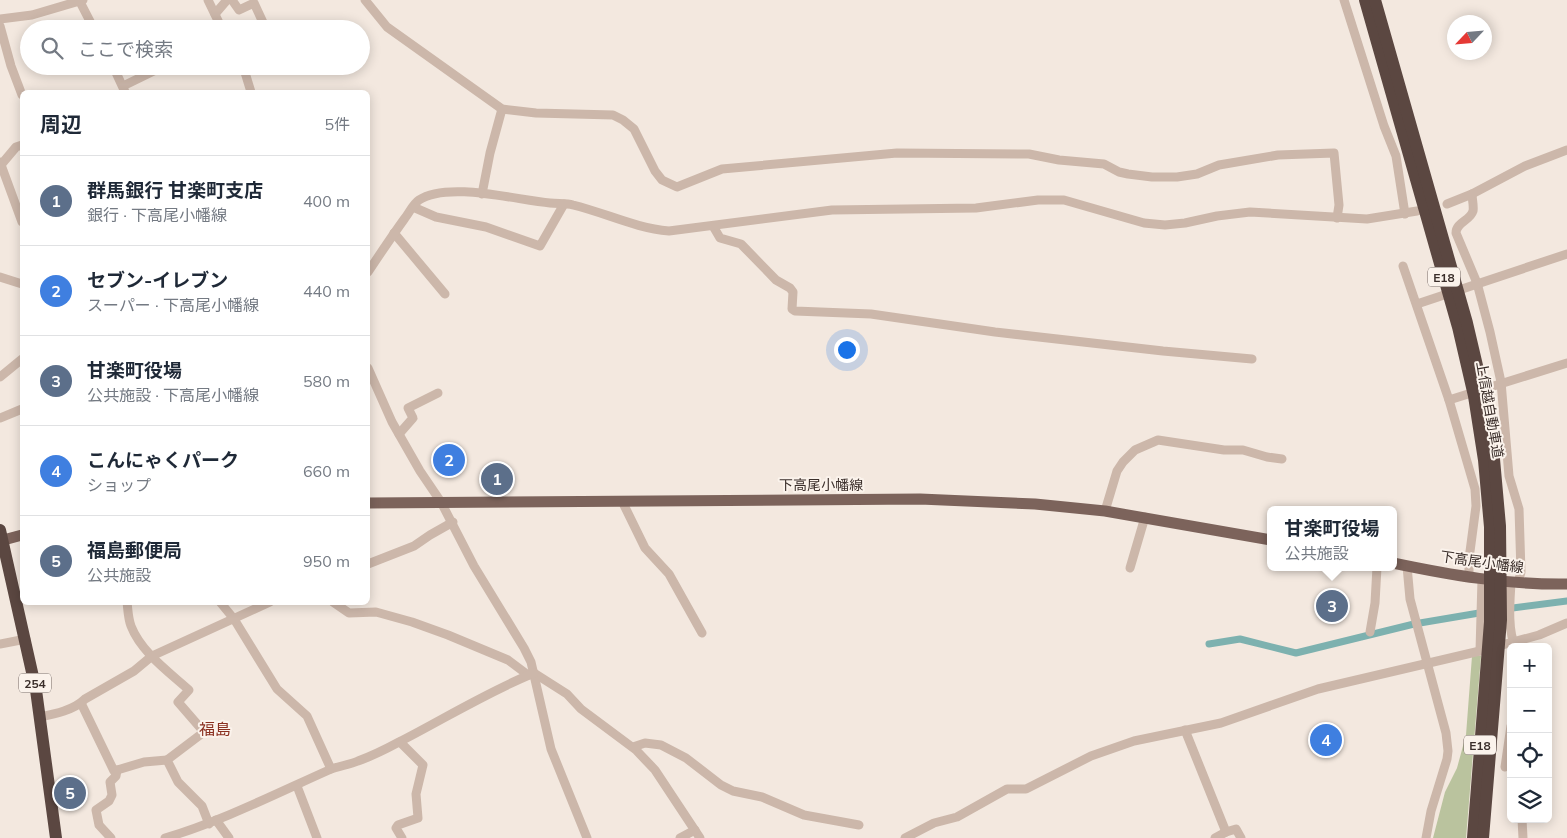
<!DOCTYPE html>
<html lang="ja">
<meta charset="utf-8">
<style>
body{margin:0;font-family:Mulish,"Noto Sans JP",sans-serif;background:#f2f2f3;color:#1f2937}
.controls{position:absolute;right:15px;bottom:15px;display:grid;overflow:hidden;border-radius:8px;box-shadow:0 2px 12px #0003}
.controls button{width:45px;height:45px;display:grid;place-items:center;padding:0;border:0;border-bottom:1px solid #e0e1e3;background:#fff;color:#1f2937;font:25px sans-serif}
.compass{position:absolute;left:1447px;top:15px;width:45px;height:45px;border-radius:50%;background:#fff;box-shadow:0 2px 12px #0003;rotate:244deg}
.you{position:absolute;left:846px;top:349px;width:18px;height:18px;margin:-12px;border:4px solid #fff;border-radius:50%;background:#1a73e8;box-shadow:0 0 0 8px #1a73e833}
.badge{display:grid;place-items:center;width:32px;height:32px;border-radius:50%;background:#1e5d5b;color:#fff;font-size:16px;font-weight:700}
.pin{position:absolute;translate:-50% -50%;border:2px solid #fff;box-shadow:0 1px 5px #0006}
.popup{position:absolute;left:1267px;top:506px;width:130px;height:65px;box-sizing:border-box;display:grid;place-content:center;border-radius:8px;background:#fff;filter:drop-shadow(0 1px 4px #0005);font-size:16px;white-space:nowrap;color:#747a83}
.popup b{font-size:19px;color:#1f2937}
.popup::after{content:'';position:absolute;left:50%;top:100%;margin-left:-10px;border:10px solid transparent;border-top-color:#fff}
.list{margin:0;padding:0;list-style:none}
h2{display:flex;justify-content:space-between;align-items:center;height:65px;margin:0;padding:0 20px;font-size:21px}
h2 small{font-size:16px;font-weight:400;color:#747a83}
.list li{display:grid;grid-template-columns:32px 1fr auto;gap:15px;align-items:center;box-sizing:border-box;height:90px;padding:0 20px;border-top:1px solid #e0e1e3}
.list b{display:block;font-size:19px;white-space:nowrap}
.list p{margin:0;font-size:16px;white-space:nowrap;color:#747a83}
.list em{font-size:16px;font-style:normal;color:#747a83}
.icon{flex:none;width:28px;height:28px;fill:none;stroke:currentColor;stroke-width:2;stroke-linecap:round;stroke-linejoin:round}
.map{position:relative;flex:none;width:1567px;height:838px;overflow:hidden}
.search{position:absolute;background:#fff;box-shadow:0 2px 12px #0003;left:20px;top:20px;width:350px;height:55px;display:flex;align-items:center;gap:12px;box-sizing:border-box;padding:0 18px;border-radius:28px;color:#747a83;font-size:19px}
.panel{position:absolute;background:#fff;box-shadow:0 2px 12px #0003;left:20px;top:90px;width:350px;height:515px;border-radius:8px}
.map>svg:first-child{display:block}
</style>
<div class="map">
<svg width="1567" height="838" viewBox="0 0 1567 838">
<rect width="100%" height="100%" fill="#f3e8df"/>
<path fill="#bac39e" d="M1472,656H1481L1466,838H1433L1445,792L1457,768L1466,735Z"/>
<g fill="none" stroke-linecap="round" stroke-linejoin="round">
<g stroke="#7db1af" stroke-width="7">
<path d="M1505,609L1567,601"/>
<path d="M1209,644L1240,639L1296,653L1414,624L1485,612"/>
</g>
<g stroke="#ccb7aa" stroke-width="9">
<path d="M79,0L94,29"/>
<path d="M208,0L222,29"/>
<path d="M232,0L239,10L254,3L266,29"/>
<path d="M365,0L387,27L502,109L536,113L613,115L623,120L634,129L655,171L662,180L677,187L722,169L897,153L1029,154L1059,160L1104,164L1119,172L1128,174L1152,177H1177L1197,174L1219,165L1278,155L1334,153L1339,205L1337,218"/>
<path d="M1344,0L1384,126L1396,156L1405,214"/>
<path d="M215,14L227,0"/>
<path d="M0,19L32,15L83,0"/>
<path d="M0,26L11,66L22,95"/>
<path d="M113,66L125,92"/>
<path d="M243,66L251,92"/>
<path d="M123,86L164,66"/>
<path d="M0,162L22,222"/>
<path d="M0,166L16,147L22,145"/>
<path d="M482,194L490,153L502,109"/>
<path d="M1472,194C1472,199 1474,206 1473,211C1470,221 1456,222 1456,233L1477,283L1490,332L1501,382L1509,476L1519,509L1521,572L1518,583"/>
<path d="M1447,204L1472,194L1525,166L1567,150"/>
<path d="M413,207L436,217L486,227L540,246L564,204"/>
<path d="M713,226L720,238L741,244L776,280L790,288L793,292L792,309L795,311L871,314L995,332L1163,351L1252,359"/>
<path d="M394,233L445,294"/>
<path d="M1403,266L1449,400L1475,489L1476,506L1469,559V576"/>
<path d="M368,272C380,254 392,236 405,218C409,213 413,204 419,200C448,181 516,200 550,203C558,204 566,203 573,205C606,213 635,228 669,231L832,210L976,208L1038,200H1064L1144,223L1165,225L1185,223L1217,216L1250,212L1367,219L1417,211"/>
<path d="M0,277L22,284"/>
<path d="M1417,304L1567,254"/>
<path d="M368,368L392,422L420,471L441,502L474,566L524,648L531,662L551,749L587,838"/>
<path d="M0,377L22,359"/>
<path d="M1449,400L1567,363"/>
<path d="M0,418L22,409"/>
<path d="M399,434L413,418L408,408L438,393"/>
<path d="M622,501L645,548L669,574L702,633"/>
<path d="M1105,511L1117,471L1123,462L1135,450L1158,440L1224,450H1243L1267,457L1282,459"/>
<path d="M368,564L414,546L430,535L453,522"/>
<path d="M1407,566L1410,599L1446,733L1448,751L1447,759L1431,811L1426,838"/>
<path d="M1130,568L1145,517"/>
<path d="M1511,583C1510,599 1507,633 1516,647"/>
<path d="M127,602C128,610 128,618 131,626C141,652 169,672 189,690L178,702L204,732L167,760L178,782L202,806L209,824"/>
<path d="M220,602L234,619L277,689L307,716L331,769"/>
<path d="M333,602L349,613L376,612L412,622L448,635L508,660L528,675"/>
<path d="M1370,632L1375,603L1377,567"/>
<path d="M0,644L26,639"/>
<path d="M1480,651L1482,579"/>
<path d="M534,673L567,694L581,709L636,750L655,770L700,838"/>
<path d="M81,703L114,771L144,762L167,760"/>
<path d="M40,717C55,714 74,710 85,699L134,671L152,656L270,602"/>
<path d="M1185,730L1226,832"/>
<path d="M400,742L423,765L416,794L418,818L398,825L396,828L402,838"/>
<path d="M633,747L645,743L661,745L686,758L721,785L733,791L762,797L804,815L859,825"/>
<path d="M1505,767L1511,726"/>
<path d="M297,786L317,838"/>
<path d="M1522,819L1523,838"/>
<path d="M216,820L229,838"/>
<path d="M111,838L99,825L96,810L109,801L112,795L110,782L116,776L117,770"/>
<path d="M165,838C222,821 275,794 329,770C338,766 349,765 358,761C372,756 386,749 399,742C444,719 487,692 534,673"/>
<path d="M680,838L695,830"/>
<path d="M905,838L934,823L957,817L1007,789H1026L1091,756L1134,741L1221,723L1318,689L1480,651L1539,635L1567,623"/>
<path d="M1215,838L1226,832L1236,829L1241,838"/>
</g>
<g stroke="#7c635b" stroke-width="11">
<path d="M368,503L920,499L1035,504L1105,511L1271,540"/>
<path d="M0,541L22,535"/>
<path d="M1393,563C1450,575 1508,585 1567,584"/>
</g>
<g stroke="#5b4741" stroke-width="12">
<path d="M1365,0L1458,327L1474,396L1484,460L1490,527V622L1473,838"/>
<path d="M1375,0L1467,323L1483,391L1494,459L1500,526L1501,620L1483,838"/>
<path d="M0,530L36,690L56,838"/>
</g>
</g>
<g text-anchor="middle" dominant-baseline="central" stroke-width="4" stroke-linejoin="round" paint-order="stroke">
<g fill="#fbf3ec" stroke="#746964" stroke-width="1">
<rect x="1428" y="267.5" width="32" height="19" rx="4"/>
<rect x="19" y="673.5" width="32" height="19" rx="4"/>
<rect x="1464" y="735.5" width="32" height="19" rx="4"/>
</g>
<g font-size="12" font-weight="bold" fill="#3a2e2a">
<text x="1444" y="277">E18</text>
<text x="35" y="683">254</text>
<text x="1480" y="745">E18</text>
</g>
<g font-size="14" fill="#3a2e2a" stroke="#fbf3ec">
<text transform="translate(1490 410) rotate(80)">上信越自動車道</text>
<text x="821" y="485">下高尾小幡線</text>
<text transform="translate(1482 562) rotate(8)">下高尾小幡線</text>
</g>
<g font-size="16" fill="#8b3121" stroke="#fbf3ec">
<text x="215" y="729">福島</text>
</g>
</g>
</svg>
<div class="controls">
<button>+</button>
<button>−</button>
<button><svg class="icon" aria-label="locate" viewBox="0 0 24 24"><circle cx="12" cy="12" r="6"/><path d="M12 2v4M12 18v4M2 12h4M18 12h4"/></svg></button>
<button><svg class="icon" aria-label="layers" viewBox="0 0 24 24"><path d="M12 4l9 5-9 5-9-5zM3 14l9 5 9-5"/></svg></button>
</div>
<svg class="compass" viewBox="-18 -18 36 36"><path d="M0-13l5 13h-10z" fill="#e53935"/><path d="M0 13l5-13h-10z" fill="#747a83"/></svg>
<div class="you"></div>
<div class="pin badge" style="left:497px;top:479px;background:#5c6f8a">1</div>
<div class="pin badge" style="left:449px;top:460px;background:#3f7fe0">2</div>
<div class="pin badge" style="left:1332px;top:606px;background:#5c6f8a">3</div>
<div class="popup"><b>甘楽町役場</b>公共施設</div>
<div class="pin badge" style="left:1326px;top:740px;background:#3f7fe0">4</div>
<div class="pin badge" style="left:70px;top:793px;background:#5c6f8a">5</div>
<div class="search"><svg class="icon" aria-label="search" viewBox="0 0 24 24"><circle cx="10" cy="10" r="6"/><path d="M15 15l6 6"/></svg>ここで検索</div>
<section class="panel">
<h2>周辺<small>5件</small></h2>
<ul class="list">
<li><span class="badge" style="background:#5c6f8a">1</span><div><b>群馬銀行 甘楽町支店</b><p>銀行 · 下高尾小幡線</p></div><em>400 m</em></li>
<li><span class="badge" style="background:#3f7fe0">2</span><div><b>セブン-イレブン</b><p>スーパー · 下高尾小幡線</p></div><em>440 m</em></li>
<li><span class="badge" style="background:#5c6f8a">3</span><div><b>甘楽町役場</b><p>公共施設 · 下高尾小幡線</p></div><em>580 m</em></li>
<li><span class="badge" style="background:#3f7fe0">4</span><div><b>こんにゃくパーク</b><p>ショップ</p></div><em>660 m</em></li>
<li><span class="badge" style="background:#5c6f8a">5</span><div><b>福島郵便局</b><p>公共施設</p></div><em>950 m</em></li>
</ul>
</section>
</div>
